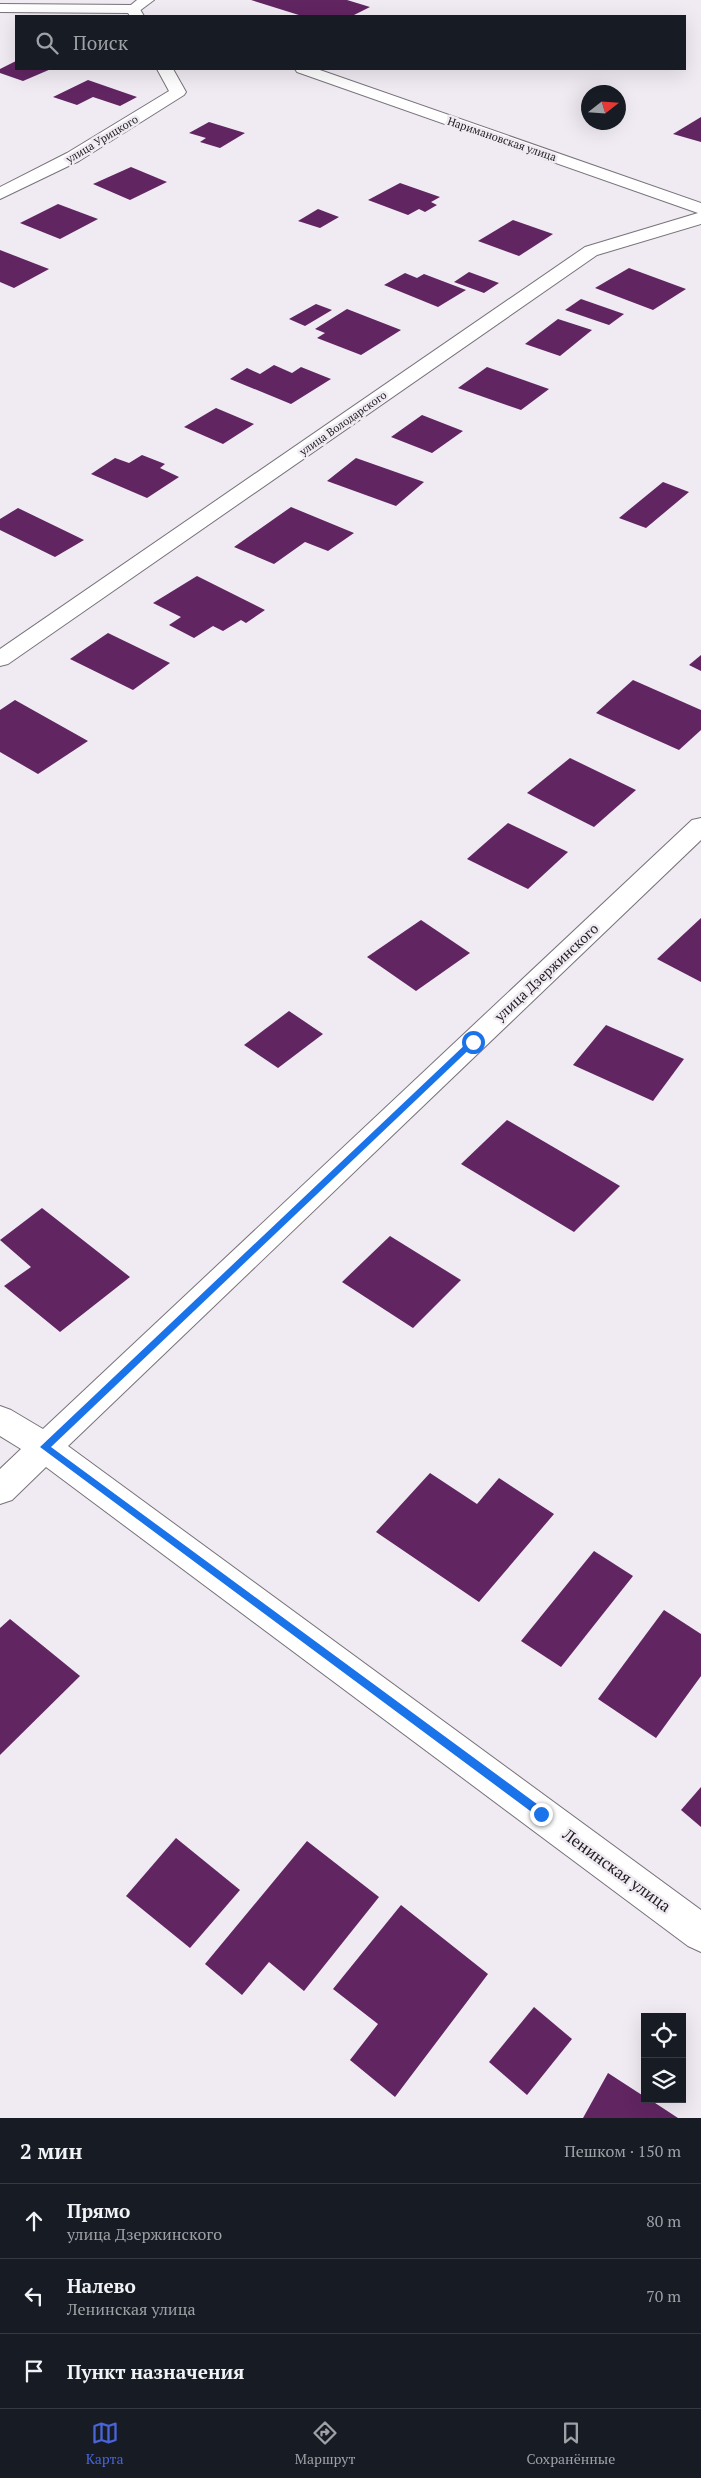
<!DOCTYPE html>
<html lang="ru">
<meta charset="utf-8">
<style>
body{margin:0;font-family:"PT Serif",serif;background:#20242c;color:#f1f3f6}
.controls{position:absolute;right:15px;bottom:15px;display:grid;overflow:hidden;border-radius:0px;box-shadow:0 5px 20px #0002}
.controls button{width:45px;height:45px;display:grid;place-items:center;padding:0;border:0;border-bottom:1px solid #363941;background:#171b24;color:#f1f3f6;font:25px sans-serif}
.compass{position:absolute;left:581px;top:85px;width:45px;height:45px;border-radius:50%;background:#171b24;box-shadow:0 5px 20px #0002;rotate:73deg}
.stop{position:absolute;width:15px;height:15px;margin:-11px;border:4px solid #1a73e8;border-radius:50%;background:#fff}
.stop.end{background:#1a73e8;border-color:#fff;box-shadow:0 1px 5px #0008}
.list{margin:0;padding:0;list-style:none}
h2{display:flex;justify-content:space-between;align-items:center;height:65px;margin:0;padding:0 20px;font-size:21px}
h2 small{font-size:16px;font-weight:400;color:#9ea1a6}
.list li{display:grid;grid-template-columns:32px 1fr auto;gap:15px;align-items:center;box-sizing:border-box;height:75px;padding:0 20px;border-top:1px solid #363941}
.list b{display:block;font-size:19px;white-space:nowrap}
.list p{margin:0;font-size:16px;white-space:nowrap;color:#9ea1a6}
.list em{font-size:16px;font-style:normal;color:#9ea1a6}
.icon{flex:none;width:28px;height:28px;fill:none;stroke:currentColor;stroke-width:2;stroke-linecap:round;stroke-linejoin:round}
.map{position:relative;flex:none;width:701px;height:2118px;overflow:hidden}
.search{position:absolute;background:#171b24;box-shadow:0 5px 20px #0002;left:15px;right:15px;top:15px;height:55px;display:flex;align-items:center;gap:12px;box-sizing:border-box;padding:0 18px;border-radius:0px;color:#9ea1a6;font-size:19px}
.sheet{height:290px;background:#171b24}
nav{display:flex;justify-content:space-around;align-items:center;box-sizing:border-box;height:70px;border-top:1px solid #363941;background:#171b24;font-size:14px;color:#9ea1a6}
nav a{display:grid;justify-items:center;gap:2px}
nav .on{color:#4964d8}
.map>svg:first-child{display:block}
</style>
<div class="map">
<svg width="701" height="2118" viewBox="0 0 701 2118">
<rect width="100%" height="100%" fill="#f0eaf2"/>
<g fill="#612562">
<path d="M251,0H347L370,7L352,16H302Z"/>
<path d="M16,61V69H51L23,81L0,73V69Z"/>
<path d="M88,80L137,97L120,106L93,97L77,105L53,97Z"/>
<path d="M701,117V142L673,134Z"/>
<path d="M209,122L245,133L220,148L200,142L206,138L189,133Z"/>
<path d="M131,167L167,182L130,200L93,184Z"/>
<path d="M400,183L440,197L431,202L437,205L425,212L419,209L408,215L368,200Z"/>
<path d="M58,204L98,219L60,239L20,223Z"/>
<path d="M318,209L339,217L320,228L298,221Z"/>
<path d="M513,220L553,234L519,256L478,241Z"/>
<path d="M0,250L49,269L14,288L0,282Z"/>
<path d="M629,268L686,289L653,310L595,288Z"/>
<path d="M469,272L499,283L484,293L454,282Z"/>
<path d="M405,273L417,278L424,274L466,290L438,307L384,285Z"/>
<path d="M581,299L624,314L609,325L565,310Z"/>
<path d="M316,304L332,310L305,326L289,319Z"/>
<path d="M347,309L401,330L361,355L317,338L325,333L315,329Z"/>
<path d="M558,319L592,330L560,356L525,344Z"/>
<path d="M274,365L292,373L301,367L331,379L291,404L230,379L247,368L260,374Z"/>
<path d="M487,367L549,389L521,410L458,388Z"/>
<path d="M216,408L254,424L223,444L184,427Z"/>
<path d="M422,415L463,431L432,453L391,437Z"/>
<path d="M142,455L165,464L160,468L179,477L147,498L91,474L115,458L129,463Z"/>
<path d="M356,458L424,482L396,506L327,481Z"/>
<path d="M663,482L689,492L646,528L619,518Z"/>
<path d="M291,507L354,533L328,551L305,542L274,564L234,547Z"/>
<path d="M18,508L84,540L55,557L0,530V519Z"/>
<path d="M197,576L265,610L246,623L241,620L223,631L213,626L194,638L169,625L181,617L153,603Z"/>
<path d="M108,633L170,663L133,690L70,659Z"/>
<path d="M701,655V671L689,665Z"/>
<path d="M633,680L701,710V730L679,750L596,713Z"/>
<path d="M15,700L88,741L38,774L0,752V710Z"/>
<path d="M570,758L636,790L594,827L527,793Z"/>
<path d="M508,823L568,852L528,889L467,859Z"/>
<path d="M701,918V982L657,959Z"/>
<path d="M421,920L470,953L416,991L367,957Z"/>
<path d="M289,1011L323,1034L278,1068L244,1045Z"/>
<path d="M606,1025L684,1059L653,1101L573,1065Z"/>
<path d="M507,1120L620,1186L574,1232L461,1164Z"/>
<path d="M42,1208L130,1277L60,1332L4,1286L31,1267L0,1240Z"/>
<path d="M390,1236L461,1280L413,1328L342,1282Z"/>
<path d="M430,1473L477,1504L499,1478L554,1514L479,1602L376,1532Z"/>
<path d="M594,1551L633,1576L561,1667L521,1641Z"/>
<path d="M664,1610L701,1634V1676L656,1738L598,1699Z"/>
<path d="M10,1619L80,1676L0,1755V1628Z"/>
<path d="M701,1787V1827L681,1810Z"/>
<path d="M176,1838L240,1890L190,1948L126,1896Z"/>
<path d="M307,1841L379,1897L304,1991L269,1962L242,1995L205,1964Z"/>
<path d="M401,1905L488,1974L395,2097L350,2060L378,2024L333,1989Z"/>
<path d="M534,2007L572,2039L527,2095L489,2062Z"/>
<path d="M608,2073L645,2097V2099H649L678,2118H583Z"/>
</g>
<g fill="none" stroke-linecap="round" stroke-linejoin="round">
<g stroke="#78737a" stroke-width="2">
<path id="service" d="M137,0H154L138,12H128L126,9Z"/>
</g>
<g stroke="#78737a" stroke-width="2">
<g id="minor">
<path d="M0,4L133,5L138,6L144,16H130L128,13L0,12Z"/>
<path d="M157,69H173L186,92L184,95L79,161L0,199V187L67,153L169,91Z"/>
<path d="M295,69H317L701,203V224L597,255L8,664L0,666V649L585,247L698,213L297,72Z"/>
<path d="M701,818V840L68,1446L701,1910V1952L688,1946L46,1467L12,1500L0,1504V1469L21,1449L0,1436V1406L11,1410L43,1429L692,820Z"/>
</g>
</g>
<use href="#service" fill="#fff" fill-rule="evenodd"/>
<use href="#minor" fill="#fff" fill-rule="evenodd"/>
</g>
<path fill="#1a73e8" d="M470,1040L477,1042L51,1447L545,1810L546,1814L541,1819L40,1447Z"/>
<g text-anchor="middle" dominant-baseline="central" stroke-width="5" stroke-linejoin="round" paint-order="stroke">
<g font-size="11" fill="#1c1b1d" stroke="#f0eaf2">
<text transform="translate(102 139) rotate(-31)">улица Урицкого</text>
<text transform="translate(502 139) rotate(19)">Наримановская улица</text>
<text transform="translate(343 423) rotate(-35)">улица Володарского</text>
</g>
<g font-size="14" fill="#1c1b1d" stroke="#f0eaf2">
<text transform="translate(546 972) rotate(-43)">улица Дзержинского</text>
</g>
<g font-size="16" fill="#1c1b1d" stroke="#f0eaf2">
<text transform="translate(617 1870) rotate(36)">Ленинская улица</text>
</g>
</g>
</svg>
<div class="controls">
<button><svg class="icon" aria-label="locate" viewBox="0 0 24 24"><circle cx="12" cy="12" r="6"/><path d="M12 2v4M12 18v4M2 12h4M18 12h4"/></svg></button>
<button><svg class="icon" aria-label="layers" viewBox="0 0 24 24"><path d="M12 4l9 5-9 5-9-5zM3 14l9 5 9-5"/></svg></button>
</div>
<svg class="compass" viewBox="-18 -18 36 36"><path d="M0-13l5 13h-10z" fill="#e53935"/><path d="M0 13l5-13h-10z" fill="#9ea1a6"/></svg>
<div class="stop" style="left:473px;top:1042px"></div>
<div class="stop end" style="left:541px;top:1814px"></div>
<div class="search"><svg class="icon" aria-label="search" viewBox="0 0 24 24"><circle cx="10" cy="10" r="6"/><path d="M15 15l6 6"/></svg>Поиск</div>
</div>
<section class="sheet">
<h2>2 мин<small>Пешком · 150 m</small></h2>
<ul class="list">
<li><svg class="icon" aria-label="ahead" viewBox="0 0 24 24"><path d="M12 20V5M6 11l6-6 6 6"/></svg><div><b>Прямо</b><p>улица Дзержинского</p></div><em>80 m</em></li>
<li><svg class="icon" aria-label="left" viewBox="0 0 24 24"><path d="M17 20v-9H6M10 6l-5 5 5 5"/></svg><div><b>Налево</b><p>Ленинская улица</p></div><em>70 m</em></li>
<li><svg class="icon" aria-label="arrive" viewBox="0 0 24 24"><path d="M6 21V4h12l-3 4 3 4H6"/></svg><div><b>Пункт назначения</b></div></li>
</ul>
</section>
<nav>
<a class="on"><svg class="icon" aria-label="map" viewBox="0 0 24 24"><path d="M3 6l6-2 6 2 6-2v14l-6 2-6-2-6 2zM9 4v14M15 6v14"/></svg>Карта</a>
<a><svg class="icon" aria-label="directions" viewBox="0 0 24 24"><path d="M12 3l9 9-9 9-9-9zM9 14v-3h6M13 9l2 2-2 2"/></svg>Маршрут</a>
<a><svg class="icon" aria-label="saved" viewBox="0 0 24 24"><path d="M7 4h10v16l-5-4-5 4z"/></svg>Сохранённые</a>
</nav>
